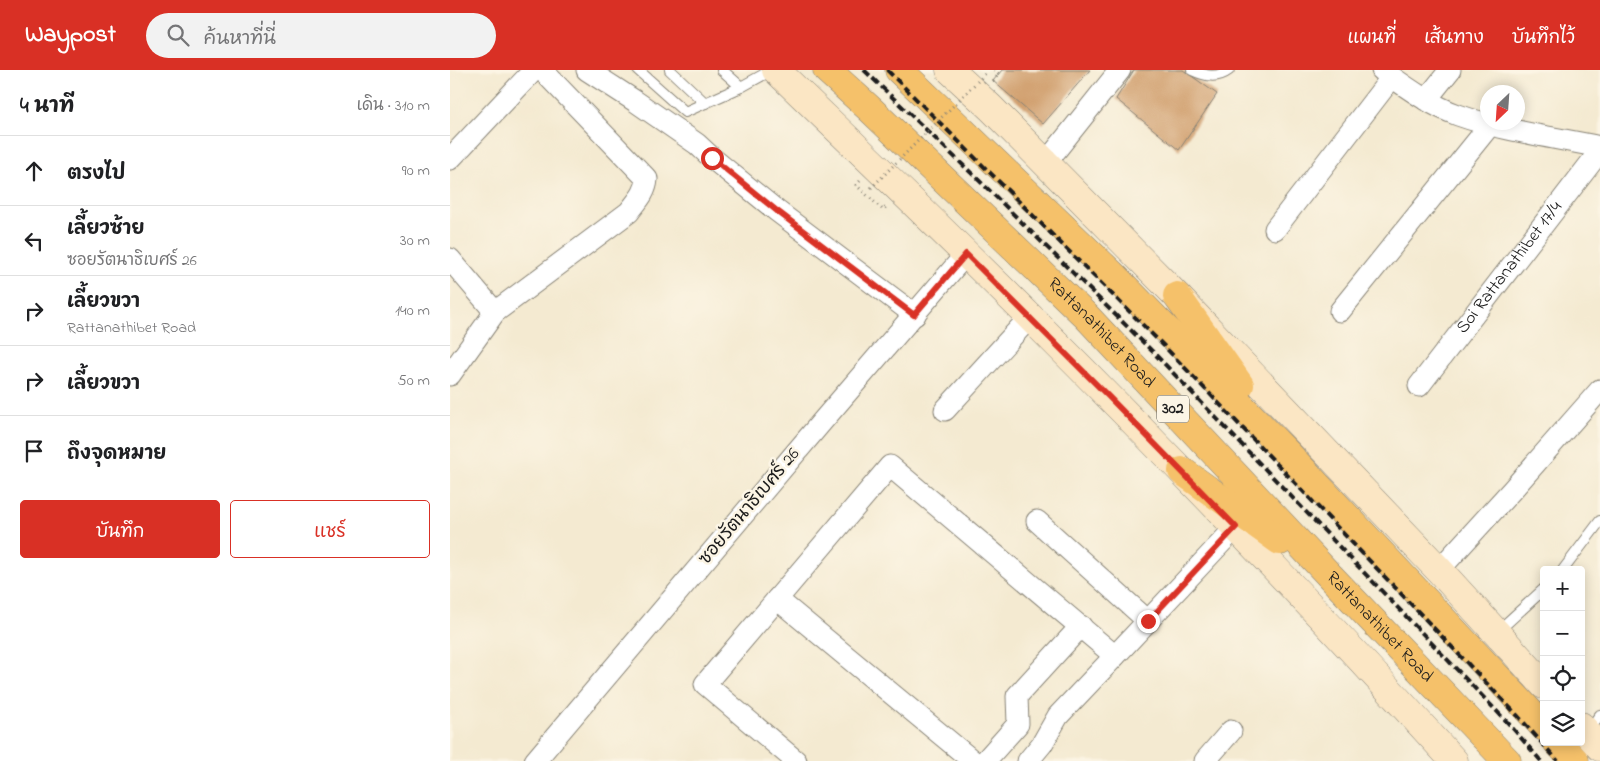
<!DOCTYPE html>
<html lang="th">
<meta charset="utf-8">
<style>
body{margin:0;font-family:"Indie Flower","Playpen Sans Thai",sans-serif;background:#f2f2f2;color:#202124}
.controls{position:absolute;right:15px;bottom:15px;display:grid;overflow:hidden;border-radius:5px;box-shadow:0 2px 12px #0003}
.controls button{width:45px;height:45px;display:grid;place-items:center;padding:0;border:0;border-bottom:1px solid #e0e0e0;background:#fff;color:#202124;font:25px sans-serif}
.compass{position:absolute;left:1030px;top:15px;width:45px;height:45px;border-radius:50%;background:#fff;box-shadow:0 2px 12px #0003;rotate:205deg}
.stop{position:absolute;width:15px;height:15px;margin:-11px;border:4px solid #d93025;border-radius:50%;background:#fff}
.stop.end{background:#d93025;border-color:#fff;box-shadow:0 1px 5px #0008}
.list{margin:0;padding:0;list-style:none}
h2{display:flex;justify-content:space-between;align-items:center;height:65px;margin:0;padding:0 20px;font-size:21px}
h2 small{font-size:16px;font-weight:400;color:#757577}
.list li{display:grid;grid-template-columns:32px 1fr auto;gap:15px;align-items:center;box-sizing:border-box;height:70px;padding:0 20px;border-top:1px solid #e0e0e0}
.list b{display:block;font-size:19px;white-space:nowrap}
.list p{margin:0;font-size:16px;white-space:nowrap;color:#757577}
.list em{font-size:16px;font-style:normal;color:#757577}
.actions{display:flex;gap:10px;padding:15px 20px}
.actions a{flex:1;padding:11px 0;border:1px solid #d93025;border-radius:5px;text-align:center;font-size:18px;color:#d93025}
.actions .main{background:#d93025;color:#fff}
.icon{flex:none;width:28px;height:28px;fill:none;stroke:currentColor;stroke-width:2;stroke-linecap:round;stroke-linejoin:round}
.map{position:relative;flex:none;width:1150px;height:691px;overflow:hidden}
header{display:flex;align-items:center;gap:30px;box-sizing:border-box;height:70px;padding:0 25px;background:#d93025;color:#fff}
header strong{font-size:24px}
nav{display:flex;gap:28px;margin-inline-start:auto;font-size:18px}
.search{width:350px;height:45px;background:#f2f2f2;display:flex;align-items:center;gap:12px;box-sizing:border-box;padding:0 18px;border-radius:28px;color:#757577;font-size:19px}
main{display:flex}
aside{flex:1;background:#fff}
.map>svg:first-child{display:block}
</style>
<header>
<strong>Waypost</strong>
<div class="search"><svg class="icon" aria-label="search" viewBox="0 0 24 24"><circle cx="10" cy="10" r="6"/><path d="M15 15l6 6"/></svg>ค้นหาที่นี่</div>
<nav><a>แผนที่</a><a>เส้นทาง</a><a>บันทึกไว้</a></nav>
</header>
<main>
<aside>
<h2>4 นาที<small>เดิน · 310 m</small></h2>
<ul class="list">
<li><svg class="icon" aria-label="ahead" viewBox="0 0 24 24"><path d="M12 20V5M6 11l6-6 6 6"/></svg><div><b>ตรงไป</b></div><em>90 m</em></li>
<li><svg class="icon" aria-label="left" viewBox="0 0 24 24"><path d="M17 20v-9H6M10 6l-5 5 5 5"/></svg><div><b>เลี้ยวซ้าย</b><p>ซอยรัตนาธิเบศร์ 26</p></div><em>30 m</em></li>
<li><svg class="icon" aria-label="right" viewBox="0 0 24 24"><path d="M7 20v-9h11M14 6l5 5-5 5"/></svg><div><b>เลี้ยวขวา</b><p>Rattanathibet Road</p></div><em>140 m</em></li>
<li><svg class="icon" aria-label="right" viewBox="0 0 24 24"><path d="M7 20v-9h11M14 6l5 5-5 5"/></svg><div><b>เลี้ยวขวา</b></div><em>50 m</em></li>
<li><svg class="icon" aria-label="arrive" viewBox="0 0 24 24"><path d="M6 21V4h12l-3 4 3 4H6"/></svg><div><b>ถึงจุดหมาย</b></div></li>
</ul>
<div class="actions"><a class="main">บันทึก</a><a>แชร์</a></div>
</aside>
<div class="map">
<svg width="1150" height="691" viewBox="0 0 1150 691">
<rect width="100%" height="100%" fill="#fcf5e5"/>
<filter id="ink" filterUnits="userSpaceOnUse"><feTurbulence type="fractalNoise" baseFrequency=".02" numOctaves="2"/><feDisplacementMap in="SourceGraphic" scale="10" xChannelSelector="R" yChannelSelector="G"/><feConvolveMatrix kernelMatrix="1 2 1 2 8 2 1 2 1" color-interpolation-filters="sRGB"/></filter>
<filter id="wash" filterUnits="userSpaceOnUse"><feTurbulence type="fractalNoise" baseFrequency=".0096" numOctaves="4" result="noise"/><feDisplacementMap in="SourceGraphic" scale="20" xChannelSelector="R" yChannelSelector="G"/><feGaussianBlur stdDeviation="1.12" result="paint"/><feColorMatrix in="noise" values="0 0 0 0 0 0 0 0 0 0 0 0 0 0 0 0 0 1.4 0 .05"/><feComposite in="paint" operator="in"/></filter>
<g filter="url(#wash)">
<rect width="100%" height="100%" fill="#f4ead1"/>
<g id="blocks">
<g fill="#d1a06f">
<path d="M552,0H640L593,54L543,11Z"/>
<path d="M684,0H733L767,24L729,80L666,29Z"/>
</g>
</g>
</g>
<g filter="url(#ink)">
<use href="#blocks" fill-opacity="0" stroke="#888376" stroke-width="1"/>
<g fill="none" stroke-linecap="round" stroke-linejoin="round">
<g stroke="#888376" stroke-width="12">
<g id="service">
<path d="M188,0L235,42L291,17L322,0"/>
<path d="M220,0L255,33"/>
<path d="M272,0L291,17"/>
<path d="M742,0C755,6 767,9 779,0"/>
<path d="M1113,500L1150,451"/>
<path d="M1047,562L1094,519"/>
<path d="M1137,662L1150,645"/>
</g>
</g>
<g stroke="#888376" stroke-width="23">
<g id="minor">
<path d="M137,0L185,31L247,74L262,88L327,141L465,245"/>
<path d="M932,0C956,17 980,35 1008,45C1053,61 1103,67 1150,77"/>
<path d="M976,30L1000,0"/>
<path d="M0,89L84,0"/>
<path d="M595,94L670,0"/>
<path d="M825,159L942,7"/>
<path d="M0,189L45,242"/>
<path d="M890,241L1040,55"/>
<path d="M0,305L45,242L179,142C187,131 196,123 197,109L92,0"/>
<path id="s1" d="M969,316L1150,81"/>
<path d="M495,340L580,247"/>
<path d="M587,451L698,551"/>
<path d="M989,500L1062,420L1150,320"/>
<path d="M327,529L523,691"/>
<path d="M85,691L370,354L516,184"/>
<path d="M346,691L255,614L440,396L665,586"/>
<path d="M535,691L568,654L567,626L631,556"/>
<path d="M578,691L592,674L608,646L665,586L786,457"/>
<path d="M755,691L781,661"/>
</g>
</g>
<g stroke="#888376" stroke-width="29">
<g id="secondary">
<path d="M326,0C411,82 497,164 581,248C725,392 867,540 1004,691"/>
<path d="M500,0L541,38L727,226L989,500L1094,615"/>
<path d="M1131,656L1150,677"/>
</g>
</g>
<g stroke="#888376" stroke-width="29">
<g id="primary">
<path id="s2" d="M377,0L421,40L637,247L879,505L1057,691"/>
<path d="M449,0L664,206L838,384L1094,657"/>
<path d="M727,226L790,315"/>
<path d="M732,401L830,471"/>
<path d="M1107,672L1125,691"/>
</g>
</g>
<g stroke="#888376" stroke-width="3" stroke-dasharray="1 4" stroke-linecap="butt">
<path d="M543,11L549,4L544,0"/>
<path d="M410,111L406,115L433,140L436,137"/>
</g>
<use href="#service" stroke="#fff" stroke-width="10"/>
<use href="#minor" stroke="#fff" stroke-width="21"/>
<use href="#secondary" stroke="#fbe6c4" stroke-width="28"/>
<use href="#primary" stroke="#f5c16b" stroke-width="28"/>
<g stroke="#1c1c1c" stroke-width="4" stroke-dasharray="8 4" stroke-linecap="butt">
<path d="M414,0L539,120L704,283L1059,654L1091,691"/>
<path d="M437,0L713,275L1068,646L1108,691"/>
</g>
<path stroke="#888376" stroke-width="3" stroke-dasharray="1 4" stroke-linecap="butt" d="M421,118L535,4"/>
</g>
</g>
<g fill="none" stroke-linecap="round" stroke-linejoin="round" filter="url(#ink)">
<path stroke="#d93025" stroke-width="6" d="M262,88L327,141L464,245L516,184L658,326L786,457L698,551"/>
</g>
<g text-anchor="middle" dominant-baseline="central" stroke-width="5" stroke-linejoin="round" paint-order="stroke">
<rect fill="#fcf5e5" stroke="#5f5d58" stroke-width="1" x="707" y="325.5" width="32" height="27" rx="4"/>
<g font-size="16" font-weight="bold" fill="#1c1c1c">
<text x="723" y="339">302</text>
</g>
<g font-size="18" fill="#1c1c1c" stroke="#fcf5e5">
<text stroke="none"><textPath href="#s1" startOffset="149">Soi Rattanathibet 17/4</textPath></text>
<text stroke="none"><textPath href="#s2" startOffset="380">Rattanathibet Road</textPath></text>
<text transform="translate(300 437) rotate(-50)">ซอยรัตนาธิเบศร์ 26</text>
<text stroke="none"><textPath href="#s2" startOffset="785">Rattanathibet Road</textPath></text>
</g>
</g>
</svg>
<div class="controls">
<button>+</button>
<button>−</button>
<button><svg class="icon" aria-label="locate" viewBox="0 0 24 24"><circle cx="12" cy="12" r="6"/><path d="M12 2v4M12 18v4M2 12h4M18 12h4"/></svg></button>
<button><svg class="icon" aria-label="layers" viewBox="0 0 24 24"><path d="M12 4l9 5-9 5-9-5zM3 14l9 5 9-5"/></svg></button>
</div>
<svg class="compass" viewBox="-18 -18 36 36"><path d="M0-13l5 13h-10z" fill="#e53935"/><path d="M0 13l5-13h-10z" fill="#757577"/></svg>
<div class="stop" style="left:262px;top:88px"></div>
<div class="stop end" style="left:698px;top:551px"></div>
</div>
</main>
